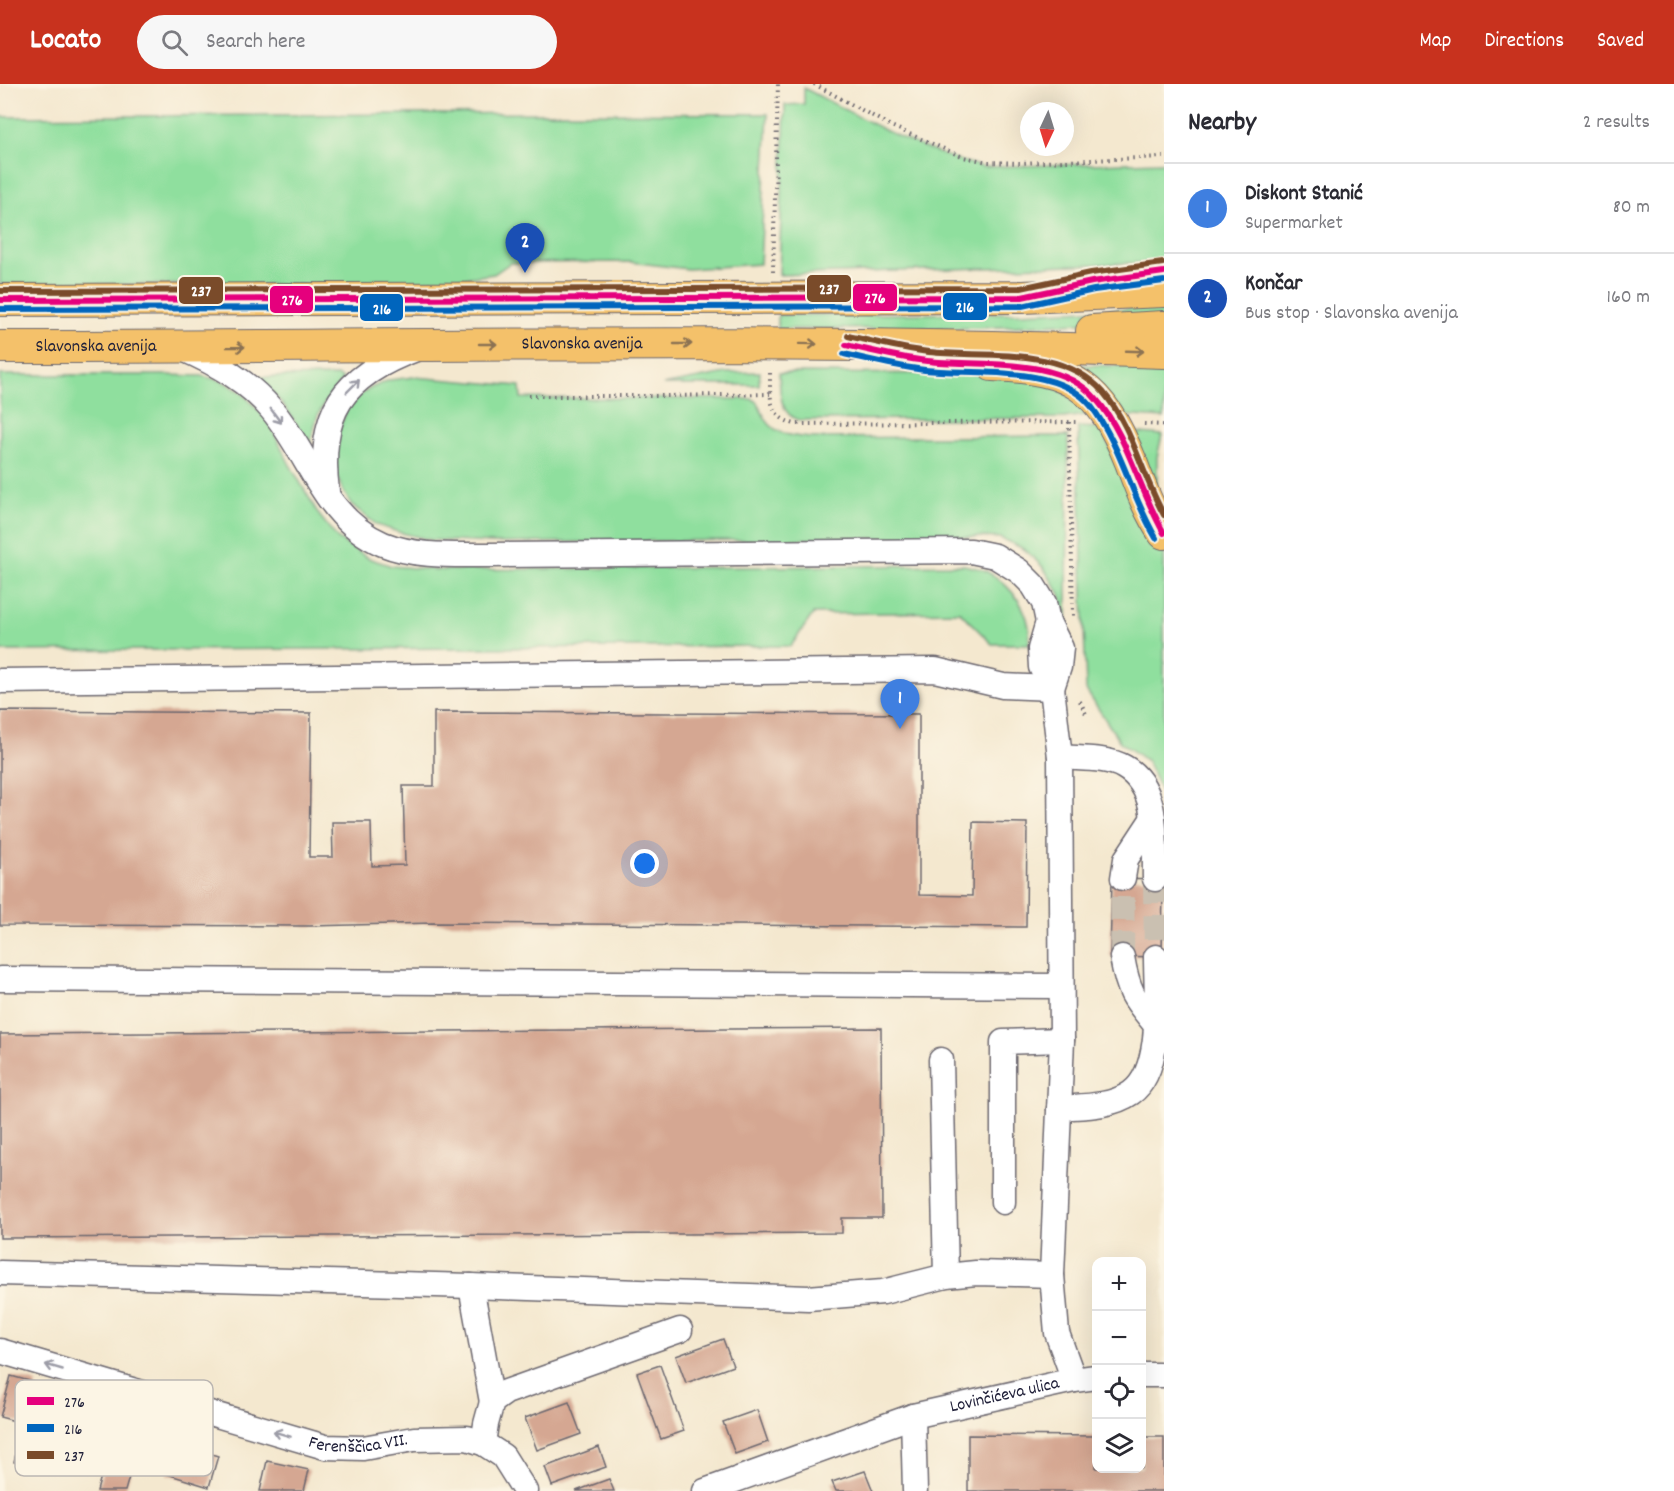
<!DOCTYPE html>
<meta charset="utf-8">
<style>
body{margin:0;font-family:Dekko,sans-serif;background:#f7f7f7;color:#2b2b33}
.controls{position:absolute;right:18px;bottom:18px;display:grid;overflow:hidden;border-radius:12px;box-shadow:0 6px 24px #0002}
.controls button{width:54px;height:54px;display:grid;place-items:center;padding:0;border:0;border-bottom:2px solid #e1e1e2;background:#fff;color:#2b2b33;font:30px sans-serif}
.compass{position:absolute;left:1020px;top:18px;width:54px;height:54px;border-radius:50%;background:#fff;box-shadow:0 6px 24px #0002;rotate:184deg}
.you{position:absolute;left:645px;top:780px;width:21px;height:21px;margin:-15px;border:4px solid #fff;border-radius:50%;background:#1a73e8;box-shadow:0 0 0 9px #1a73e833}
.badge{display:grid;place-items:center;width:39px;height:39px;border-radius:50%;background:#c8321e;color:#fff;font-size:20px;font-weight:700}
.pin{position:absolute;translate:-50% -50px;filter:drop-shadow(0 2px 3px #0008)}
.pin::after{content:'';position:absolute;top:32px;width:21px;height:18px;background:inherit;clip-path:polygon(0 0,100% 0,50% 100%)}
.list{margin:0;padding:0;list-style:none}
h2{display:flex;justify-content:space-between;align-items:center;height:78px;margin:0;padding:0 24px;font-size:26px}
h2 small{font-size:20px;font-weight:400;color:#7c7c81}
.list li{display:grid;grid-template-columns:39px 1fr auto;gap:18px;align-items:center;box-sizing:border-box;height:90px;padding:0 24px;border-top:2px solid #e1e1e2}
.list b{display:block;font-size:22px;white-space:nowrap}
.list p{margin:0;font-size:20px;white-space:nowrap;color:#7c7c81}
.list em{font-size:20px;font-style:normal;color:#7c7c81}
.icon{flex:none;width:33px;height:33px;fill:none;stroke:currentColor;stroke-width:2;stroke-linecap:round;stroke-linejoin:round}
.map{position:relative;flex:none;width:1164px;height:1407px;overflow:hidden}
header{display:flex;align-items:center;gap:36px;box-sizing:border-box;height:84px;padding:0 30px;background:#c8321e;color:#fff}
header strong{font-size:28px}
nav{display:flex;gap:33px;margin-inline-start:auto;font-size:21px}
.search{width:420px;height:54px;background:#f7f7f7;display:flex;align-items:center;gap:15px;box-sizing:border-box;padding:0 21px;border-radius:33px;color:#7c7c81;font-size:22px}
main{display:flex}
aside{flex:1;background:#fff}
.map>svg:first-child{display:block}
</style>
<header>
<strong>Locato</strong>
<div class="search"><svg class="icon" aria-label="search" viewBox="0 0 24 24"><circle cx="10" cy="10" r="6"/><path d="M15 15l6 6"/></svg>Search here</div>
<nav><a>Map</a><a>Directions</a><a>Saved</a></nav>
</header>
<main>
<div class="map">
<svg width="1164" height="1407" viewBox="0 0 1164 1407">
<rect width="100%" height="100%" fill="#fcf5e5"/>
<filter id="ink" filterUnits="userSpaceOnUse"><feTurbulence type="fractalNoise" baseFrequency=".0167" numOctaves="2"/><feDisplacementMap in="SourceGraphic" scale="12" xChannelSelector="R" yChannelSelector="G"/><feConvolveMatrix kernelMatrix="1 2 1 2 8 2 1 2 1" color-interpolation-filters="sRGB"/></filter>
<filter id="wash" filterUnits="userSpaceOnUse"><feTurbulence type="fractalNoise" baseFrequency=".008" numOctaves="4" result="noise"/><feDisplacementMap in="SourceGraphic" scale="24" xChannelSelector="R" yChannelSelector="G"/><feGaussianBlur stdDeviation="1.35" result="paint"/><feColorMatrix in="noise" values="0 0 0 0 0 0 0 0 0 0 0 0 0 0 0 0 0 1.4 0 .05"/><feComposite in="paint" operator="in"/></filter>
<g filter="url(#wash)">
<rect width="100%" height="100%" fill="#f4e8cf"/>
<g fill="#8fdf9e" stroke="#58806c" stroke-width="1.5">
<path d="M804,4C861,34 920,68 984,83L1164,78V178L779,191L785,21L804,20Z"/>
<path d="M548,29L768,30L760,180L688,185L631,178L510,179L494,190L414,201L0,200V33Z"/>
<path d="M1164,223V235L981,244L778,245V231L1018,229Z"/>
<path d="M1080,281L1164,283V334L1120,331L1079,284Z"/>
<path d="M760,288L759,301H663L726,289Z"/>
<path d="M779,289L999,290L1048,297L1093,330L1064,334L799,336C779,330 780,307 779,289Z"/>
<path d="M0,291H163L202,292L222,297L241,308L267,335L290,381L319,431L338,455L368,474L392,482L438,486L964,481C971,483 980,484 986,487C1013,502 1033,529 1029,560H992L960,528L813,530L791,562L0,567Z"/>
<path d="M337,292L343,295L324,320L317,333L310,361L283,320L256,293Z"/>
<path d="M414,293L520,302L521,314L753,315C760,320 759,323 763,330C772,351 791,352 811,354L1068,352L1067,538L1060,510L1043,483L1024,465L1000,454L980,453L494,459L431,456L398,448L377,441L352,421L343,407L336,390L333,361L347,325L360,311L371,304L389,296Z"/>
<path d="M1078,343L1101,344L1144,437L1164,466V714L1147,677L1120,658L1086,606Z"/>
<path d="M1129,348L1162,351L1157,373V400H1154Z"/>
</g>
<g id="blocks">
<g fill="#d5a792">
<path d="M0,627L311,629L309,773H333L332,738H371L372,782L405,781L403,702H434V628L919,630V811L972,812L973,738L1027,739L1026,843L433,839L310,842L0,841Z"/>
<path d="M1112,794L1163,795L1162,873L1110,872Z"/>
<path d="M881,944L882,1134H842V1149L0,1154V950Z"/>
<path d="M723,1255L733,1282L686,1299L676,1272Z"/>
<path d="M660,1281L684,1347L661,1355L637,1289Z"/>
<path d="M11,1292L37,1299L26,1340L0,1333Z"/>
<path d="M569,1318L581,1350L537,1366L525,1334Z"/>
<path d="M757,1326L768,1358L735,1370L723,1338Z"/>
<path d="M968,1351L1096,1352V1384H1142V1353H1164V1407H968Z"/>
<path d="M19,1356L45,1361L40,1384L14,1378Z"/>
<path d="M176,1359L218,1372L209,1403L167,1390Z"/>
<path d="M109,1362L136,1369L125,1407H97Z"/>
<path d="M599,1363L606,1383L552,1402L545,1383Z"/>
<path d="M267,1377L309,1386L304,1407H260Z"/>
<path d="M865,1387L873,1407H836L832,1398Z"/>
<path d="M609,1395L614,1407H576Z"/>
</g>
</g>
</g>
<g filter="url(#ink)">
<use href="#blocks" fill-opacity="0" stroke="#6c676f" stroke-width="1.5"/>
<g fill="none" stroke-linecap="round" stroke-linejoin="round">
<g stroke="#cac0b1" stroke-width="24" stroke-dasharray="24 12" stroke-linecap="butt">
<path d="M1155,795L1156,873"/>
<path d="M1122,873L1123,794"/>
</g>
<g stroke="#6c676f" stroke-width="27">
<g id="minor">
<path d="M183,265C217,280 248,297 272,326C310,371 324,435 383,460C415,473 454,471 487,471L971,467L995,472L1019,487L1033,501L1044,519L1048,538L1061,564L1059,583L1052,604"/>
<path d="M327,407C317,329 342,292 416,265"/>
<path d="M1048,538L1040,565L1041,583L1052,604L1060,673L1062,956L1052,1191L1057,1249L1074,1296"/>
<path d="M0,597L935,586L1003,602L1052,604"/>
<path d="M1060,673C1080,675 1107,673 1124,683C1161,704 1154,759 1155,795"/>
<path d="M1123,794L1126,775L1153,734"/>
<path d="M1122,873C1128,907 1133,914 1155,940"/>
<path d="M0,895L1061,902"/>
<path d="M941,976L946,1192"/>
<path d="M1059,1024C1082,1022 1111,1023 1131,1009C1164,986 1156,909 1156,873"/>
<path d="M1003,1118V958L1062,956"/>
<path d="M0,1189L471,1202L808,1214L883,1208L946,1192L976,1189L1052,1191"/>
<path d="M471,1202L492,1318"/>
<path id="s1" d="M0,1267L325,1363L363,1364L414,1355L467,1354L483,1359L503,1372L525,1407"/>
<path d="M1142,1291H1164"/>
<path d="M913,1332L915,1407"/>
<path d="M483,1359L486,1340L492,1318L506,1308L680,1246"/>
<path id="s2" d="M705,1407L913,1332L1074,1296L1096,1293"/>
</g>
</g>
<g stroke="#6c676f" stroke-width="34">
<g id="major">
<path d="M0,216L1022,213L1164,207"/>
<path d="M1092,247L1164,243"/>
<path id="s3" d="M0,263C388,263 776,254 1164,268"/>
<path d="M992,281C1073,284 1100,301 1131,378C1140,402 1149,427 1164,449"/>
</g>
</g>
<g stroke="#6c676f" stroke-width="4" stroke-dasharray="1.5 4.5" stroke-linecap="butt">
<path d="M814,0L891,42L963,73L988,78L1020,79L1164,73"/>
<path d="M773,188L778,0"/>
<path d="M770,289C770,313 768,333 795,340L1079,338"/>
<path d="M529,312H668L770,310"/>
<path d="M1069,338L1073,532"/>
<path d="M1144,340L1164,341"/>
<path d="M1080,617L1086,630"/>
</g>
<use href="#minor" stroke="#fff" stroke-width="24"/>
<use href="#major" stroke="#f4c16a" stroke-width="32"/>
<g stroke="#fcf5e5" stroke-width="10">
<g id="bus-1">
<path d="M0,216L1022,213L1092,198L1164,188"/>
<path d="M846,261C873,267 899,274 927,277C979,283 1059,271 1096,315C1127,350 1140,408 1164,449"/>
</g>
</g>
<g stroke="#fcf5e5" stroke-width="10">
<g id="bus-2">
<path d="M0,225L1022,222L1094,206L1164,197"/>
<path d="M844,270C871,276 898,283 925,286C973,291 1058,280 1091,322C1121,361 1131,412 1156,454"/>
</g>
</g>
<g stroke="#fcf5e5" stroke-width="10">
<g id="bus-3">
<path d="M0,207L1021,204L1091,189L1163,179"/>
<path d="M848,252C875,258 902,265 929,268C985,274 1062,261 1103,308C1133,343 1142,392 1164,431"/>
</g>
</g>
<use href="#bus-1" stroke="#e5007d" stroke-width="6"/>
<use href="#bus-2" stroke="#0065bd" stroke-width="6"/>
<use href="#bus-3" stroke="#7a4b2a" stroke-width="6"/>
</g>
<defs><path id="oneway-shaft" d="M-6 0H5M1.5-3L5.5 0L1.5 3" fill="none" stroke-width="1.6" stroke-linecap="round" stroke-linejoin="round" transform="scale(1.5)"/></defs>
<g stroke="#8b7252">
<use href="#oneway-shaft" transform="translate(488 260)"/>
<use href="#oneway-shaft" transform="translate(683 260)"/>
<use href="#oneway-shaft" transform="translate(808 260) rotate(1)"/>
<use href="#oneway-shaft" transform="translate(236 263) rotate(-1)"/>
<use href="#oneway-shaft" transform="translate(1135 267) rotate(2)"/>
</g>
<g stroke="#9c9ca7">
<use href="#oneway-shaft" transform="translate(353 302) rotate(-45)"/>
<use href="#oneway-shaft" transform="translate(276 332) rotate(54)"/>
<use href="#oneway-shaft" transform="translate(54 1283) rotate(-164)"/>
<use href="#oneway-shaft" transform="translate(282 1350) rotate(-163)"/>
</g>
</g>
<g text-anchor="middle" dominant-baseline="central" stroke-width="4.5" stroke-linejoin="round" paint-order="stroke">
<g font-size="18" fill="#22223b" stroke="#fcf5e5">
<text stroke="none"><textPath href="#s3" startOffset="582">Slavonska avenija</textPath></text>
<text stroke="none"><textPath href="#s3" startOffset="96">Slavonska avenija</textPath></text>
<text stroke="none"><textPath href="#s2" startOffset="315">Lovinčićeva ulica</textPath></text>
<text stroke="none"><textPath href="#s1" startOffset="372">Ferenščica VII.</textPath></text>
</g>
</g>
<rect x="15" y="1296" width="198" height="96" rx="9" fill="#fcf5e5" stroke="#bbb6b2" stroke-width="1.5"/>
<rect x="27" y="1313" width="27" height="8" fill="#e5007d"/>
<rect x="27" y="1340" width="27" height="8" fill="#0065bd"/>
<rect x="27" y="1367" width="27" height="8" fill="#7a4b2a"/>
<g font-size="16" fill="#22223b">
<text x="64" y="1323">276</text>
<text x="64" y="1350">216</text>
<text x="64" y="1377">237</text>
</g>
<g stroke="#fcf5e5" stroke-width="2">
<rect x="806" y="190" width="46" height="29" rx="6" fill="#7a4b2a"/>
<rect x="178" y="192" width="46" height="29" rx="6" fill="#7a4b2a"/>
<rect x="852" y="199" width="46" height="29" rx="6" fill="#e5007d"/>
<rect x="269" y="201" width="45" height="29" rx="6" fill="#e5007d"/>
<rect x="942" y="208" width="46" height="29" rx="6" fill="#0065bd"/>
<rect x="359" y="209" width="45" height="29" rx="6" fill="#0065bd"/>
</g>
<g font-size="16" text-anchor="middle" font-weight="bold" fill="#fff">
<text x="829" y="210">237</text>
<text x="201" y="212">237</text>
<text x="875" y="219">276</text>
<text x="292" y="221">276</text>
<text x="965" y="228">216</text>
<text x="382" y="230">216</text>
</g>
</svg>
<div class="controls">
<button>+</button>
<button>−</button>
<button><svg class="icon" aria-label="locate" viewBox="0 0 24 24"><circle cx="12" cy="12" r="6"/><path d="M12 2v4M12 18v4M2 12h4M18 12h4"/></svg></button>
<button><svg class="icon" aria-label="layers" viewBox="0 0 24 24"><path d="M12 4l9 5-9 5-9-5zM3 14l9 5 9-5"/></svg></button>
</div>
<svg class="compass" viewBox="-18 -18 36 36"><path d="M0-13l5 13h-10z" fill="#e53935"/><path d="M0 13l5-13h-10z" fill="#7c7c81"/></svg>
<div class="you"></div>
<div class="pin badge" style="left:900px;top:645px;background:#3f7fe0">1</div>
<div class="pin badge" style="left:525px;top:189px;background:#1a4fb4">2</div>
</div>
<aside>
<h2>Nearby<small>2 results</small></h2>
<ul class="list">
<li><span class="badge" style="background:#3f7fe0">1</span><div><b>Diskont Stanić</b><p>Supermarket</p></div><em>80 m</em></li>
<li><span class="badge" style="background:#1a4fb4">2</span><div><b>Končar</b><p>Bus stop · Slavonska avenija</p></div><em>160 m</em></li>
</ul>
</aside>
</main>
